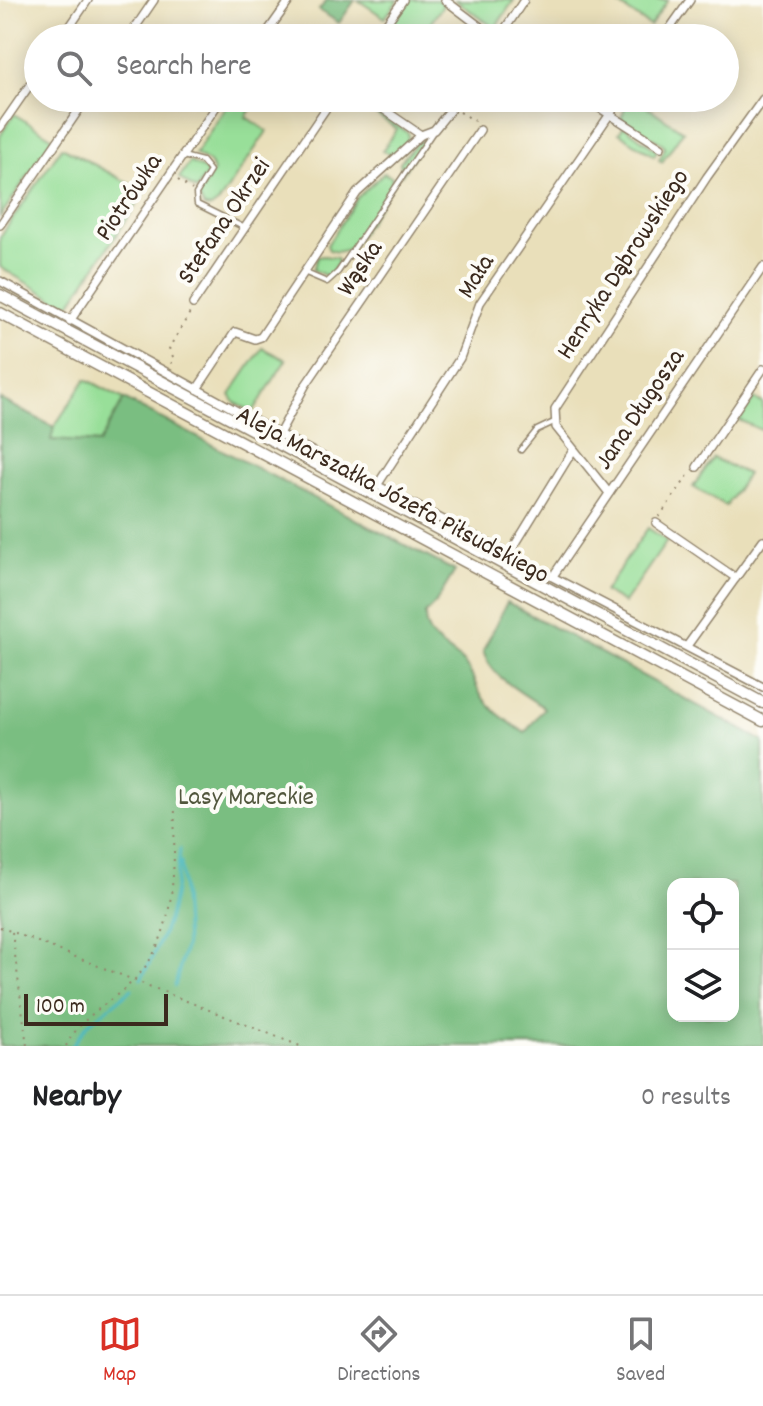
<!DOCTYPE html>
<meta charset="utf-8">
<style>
body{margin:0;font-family:Dekko,sans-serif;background:#f2f2f2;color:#202124}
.controls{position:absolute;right:24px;bottom:24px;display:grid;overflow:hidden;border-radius:16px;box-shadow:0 4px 20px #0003}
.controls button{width:72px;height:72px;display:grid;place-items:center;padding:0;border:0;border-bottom:2px solid #e0e0e0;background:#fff;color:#202124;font:40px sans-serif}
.scale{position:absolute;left:24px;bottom:20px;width:144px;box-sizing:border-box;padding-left:8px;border:4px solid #3b2a1e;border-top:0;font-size:22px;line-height:28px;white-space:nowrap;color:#3b2a1e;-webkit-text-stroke:6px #fdfcf7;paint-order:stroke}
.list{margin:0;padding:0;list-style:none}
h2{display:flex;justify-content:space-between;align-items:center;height:104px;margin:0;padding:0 32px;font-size:34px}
h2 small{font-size:26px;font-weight:400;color:#757577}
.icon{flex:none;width:44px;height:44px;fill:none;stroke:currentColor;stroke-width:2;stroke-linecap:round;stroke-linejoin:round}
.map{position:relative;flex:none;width:763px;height:1046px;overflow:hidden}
.search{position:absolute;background:#fff;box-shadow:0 4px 20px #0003;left:24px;right:24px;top:24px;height:88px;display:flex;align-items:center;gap:20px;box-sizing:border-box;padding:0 28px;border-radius:44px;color:#757577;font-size:30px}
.sheet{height:248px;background:#fff}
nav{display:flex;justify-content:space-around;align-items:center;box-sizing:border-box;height:112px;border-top:2px solid #e0e0e0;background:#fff;font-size:22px;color:#757577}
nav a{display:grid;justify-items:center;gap:4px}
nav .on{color:#d93025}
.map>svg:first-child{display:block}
</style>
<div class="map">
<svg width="763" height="1046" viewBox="0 0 763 1046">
<rect width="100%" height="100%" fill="#fdfcf7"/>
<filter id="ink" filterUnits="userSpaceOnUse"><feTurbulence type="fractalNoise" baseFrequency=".0125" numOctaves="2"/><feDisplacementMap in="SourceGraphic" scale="16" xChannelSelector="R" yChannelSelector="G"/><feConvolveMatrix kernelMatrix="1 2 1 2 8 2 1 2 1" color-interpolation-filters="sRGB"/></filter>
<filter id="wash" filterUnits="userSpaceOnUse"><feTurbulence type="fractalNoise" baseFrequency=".006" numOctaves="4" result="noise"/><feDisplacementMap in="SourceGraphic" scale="32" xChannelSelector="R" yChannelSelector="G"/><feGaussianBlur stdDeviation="1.8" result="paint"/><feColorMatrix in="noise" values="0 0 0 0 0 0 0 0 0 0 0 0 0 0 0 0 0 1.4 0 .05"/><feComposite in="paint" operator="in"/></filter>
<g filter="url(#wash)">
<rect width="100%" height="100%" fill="#e9dfba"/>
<g fill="#98df99" stroke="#6a845c" stroke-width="2">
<path d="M358,0H398L385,18Z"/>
<path d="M406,0H439L444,4L420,38H380Z"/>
<path d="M455,0H514L495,28Z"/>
<path d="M612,0H668L650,26Z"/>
<path d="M232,98H258L246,117L267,131L219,202L211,208L204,207L198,195L214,171L209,163L195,154Z"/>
<path d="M351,98H361L409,134L407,143L394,155L382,151L397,129Z"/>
<path d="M628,98H634L683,131L662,162L659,160L665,148L663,144L621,119Z"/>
<path d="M14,114L53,138L0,217V136Z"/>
<path d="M624,126L657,151L654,156L619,133Z"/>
<path d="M419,140L423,142L421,146L402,174L400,162Z"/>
<path d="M62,147L145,192L70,304L64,305L0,267V237Z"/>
<path d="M190,162L208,172L196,190L179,178Z"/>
<path d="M384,173L392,177L391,187L351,249L336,252L329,250L327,245L358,197Z"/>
<path d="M324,256L337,258L338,262L329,277L313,270L317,257Z"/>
<path d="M262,348L286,360L253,412L235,403L230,395Z"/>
<path d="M86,379L124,399L100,443L50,440L54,427Z"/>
<path d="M754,399L763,403V431L739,420Z"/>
<path d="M713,458L747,474L726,506L693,487Z"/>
<path d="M648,528L667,541L624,603L604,592Z"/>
</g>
<g fill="#7abe81" stroke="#5a7450" stroke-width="2" fill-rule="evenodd">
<path d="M327,0H355L339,23L319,10Z"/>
<path d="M0,399L54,427L51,440L99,443L124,399L455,571L435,604L425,614C424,644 451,646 466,666C473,674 475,686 481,695C491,711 509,722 525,733L544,708C522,692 491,678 483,651L507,602L763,741V1046H0ZM733,884V1016H673V884Z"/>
</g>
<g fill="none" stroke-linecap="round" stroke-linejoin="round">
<g stroke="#48b7be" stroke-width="3">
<path d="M141,979C169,928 175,906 180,849"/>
<path d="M175,986L186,943L181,862"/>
<path d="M72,1046L88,1024L132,989"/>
</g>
</g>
</g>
<g filter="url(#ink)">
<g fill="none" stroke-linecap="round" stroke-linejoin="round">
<g stroke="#92846c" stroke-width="7">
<g id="lane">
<path d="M183,156L202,161L210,171L196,194L197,204L245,228"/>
<path d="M306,273L327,282L338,272L433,132"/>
<path d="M521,450L537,430L554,422"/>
</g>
</g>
<g stroke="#92846c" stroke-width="10">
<g id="street">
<path d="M445,0L495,38"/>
<path d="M62,38L88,0"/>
<path d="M128,38L154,0"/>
<path d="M263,38L290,0"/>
<path d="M376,38L403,0"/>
<path d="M499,38L524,0"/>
<path d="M663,38L690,0"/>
<path d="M367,98L421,135"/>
<path d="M584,98L661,147"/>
<path d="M0,128L38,73"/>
<path d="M0,225L87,98"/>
<path d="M0,281L279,434L763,687"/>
<path d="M193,304L333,98"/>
<path d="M70,321L222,98"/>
<path d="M197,389L235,332L255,339L261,337L357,193L421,135L434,130L460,98"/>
<path d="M279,434L305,386L480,130"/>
<path d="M697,467L763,369"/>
<path d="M378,484L460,358L480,303L621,98"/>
<path d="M609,493L556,427L555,409L707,177L763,99"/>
<path d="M656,523L736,578"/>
<path d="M510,553L572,452"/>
<path d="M553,576L763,267"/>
<path d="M687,646L763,540"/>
</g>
</g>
<g stroke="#92846c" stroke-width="13">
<g id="secondary">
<path d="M0,295L763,703"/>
<path d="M0,313L763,721"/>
</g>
</g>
<g stroke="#92846c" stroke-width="2" stroke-dasharray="2 6" stroke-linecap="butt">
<path d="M460,112L475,121"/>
<path d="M178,180L192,190"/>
<path d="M171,364L174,359L169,348L191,311"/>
<path d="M659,517L690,473"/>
<path d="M0,927L300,1046"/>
<path d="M12,932L27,1046"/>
<path d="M66,1046C80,1017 110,1003 132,982C179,937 173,866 175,807"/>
</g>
<use href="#lane" stroke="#fff" stroke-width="4"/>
<use href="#street" stroke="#fff" stroke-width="7"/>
<use href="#secondary" stroke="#fff" stroke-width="10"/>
</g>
</g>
<g text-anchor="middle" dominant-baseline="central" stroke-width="8" stroke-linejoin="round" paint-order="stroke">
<g font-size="26" fill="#3b2a1e" stroke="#fdfcf7">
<text transform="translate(130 198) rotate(-56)">Piotrówka</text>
<text transform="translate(225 222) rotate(-56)">Stefana Okrzei</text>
<text transform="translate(624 265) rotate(-57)">Henryka Dąbrowskiego</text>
<text transform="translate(361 269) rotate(-56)">Wąska</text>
<text transform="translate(477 277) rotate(-58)">Mała</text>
<text transform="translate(641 410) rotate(-56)">Jana Długosza</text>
<text transform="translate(392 496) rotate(28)">Aleja Marszałka Józefa Piłsudskiego</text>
</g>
<g font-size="26" fill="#52573d" stroke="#fdfcf7">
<text x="246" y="798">Lasy Mareckie</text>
</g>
</g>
</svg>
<div class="controls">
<button><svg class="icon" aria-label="locate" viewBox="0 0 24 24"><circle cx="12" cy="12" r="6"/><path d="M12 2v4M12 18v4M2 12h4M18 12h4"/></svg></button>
<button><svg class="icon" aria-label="layers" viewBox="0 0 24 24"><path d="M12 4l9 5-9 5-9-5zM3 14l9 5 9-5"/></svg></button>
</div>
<div class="scale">100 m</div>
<div class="search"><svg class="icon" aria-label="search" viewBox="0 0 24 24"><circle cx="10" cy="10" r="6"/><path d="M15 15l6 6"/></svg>Search here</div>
</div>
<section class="sheet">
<h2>Nearby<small>0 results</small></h2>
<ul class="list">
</ul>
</section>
<nav>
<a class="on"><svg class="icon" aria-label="map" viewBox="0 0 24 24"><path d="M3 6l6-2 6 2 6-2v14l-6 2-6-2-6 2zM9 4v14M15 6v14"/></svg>Map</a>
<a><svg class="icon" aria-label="directions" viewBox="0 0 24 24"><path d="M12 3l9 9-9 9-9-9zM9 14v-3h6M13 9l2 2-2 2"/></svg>Directions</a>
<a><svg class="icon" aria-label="saved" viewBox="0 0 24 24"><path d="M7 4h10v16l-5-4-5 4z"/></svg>Saved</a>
</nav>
